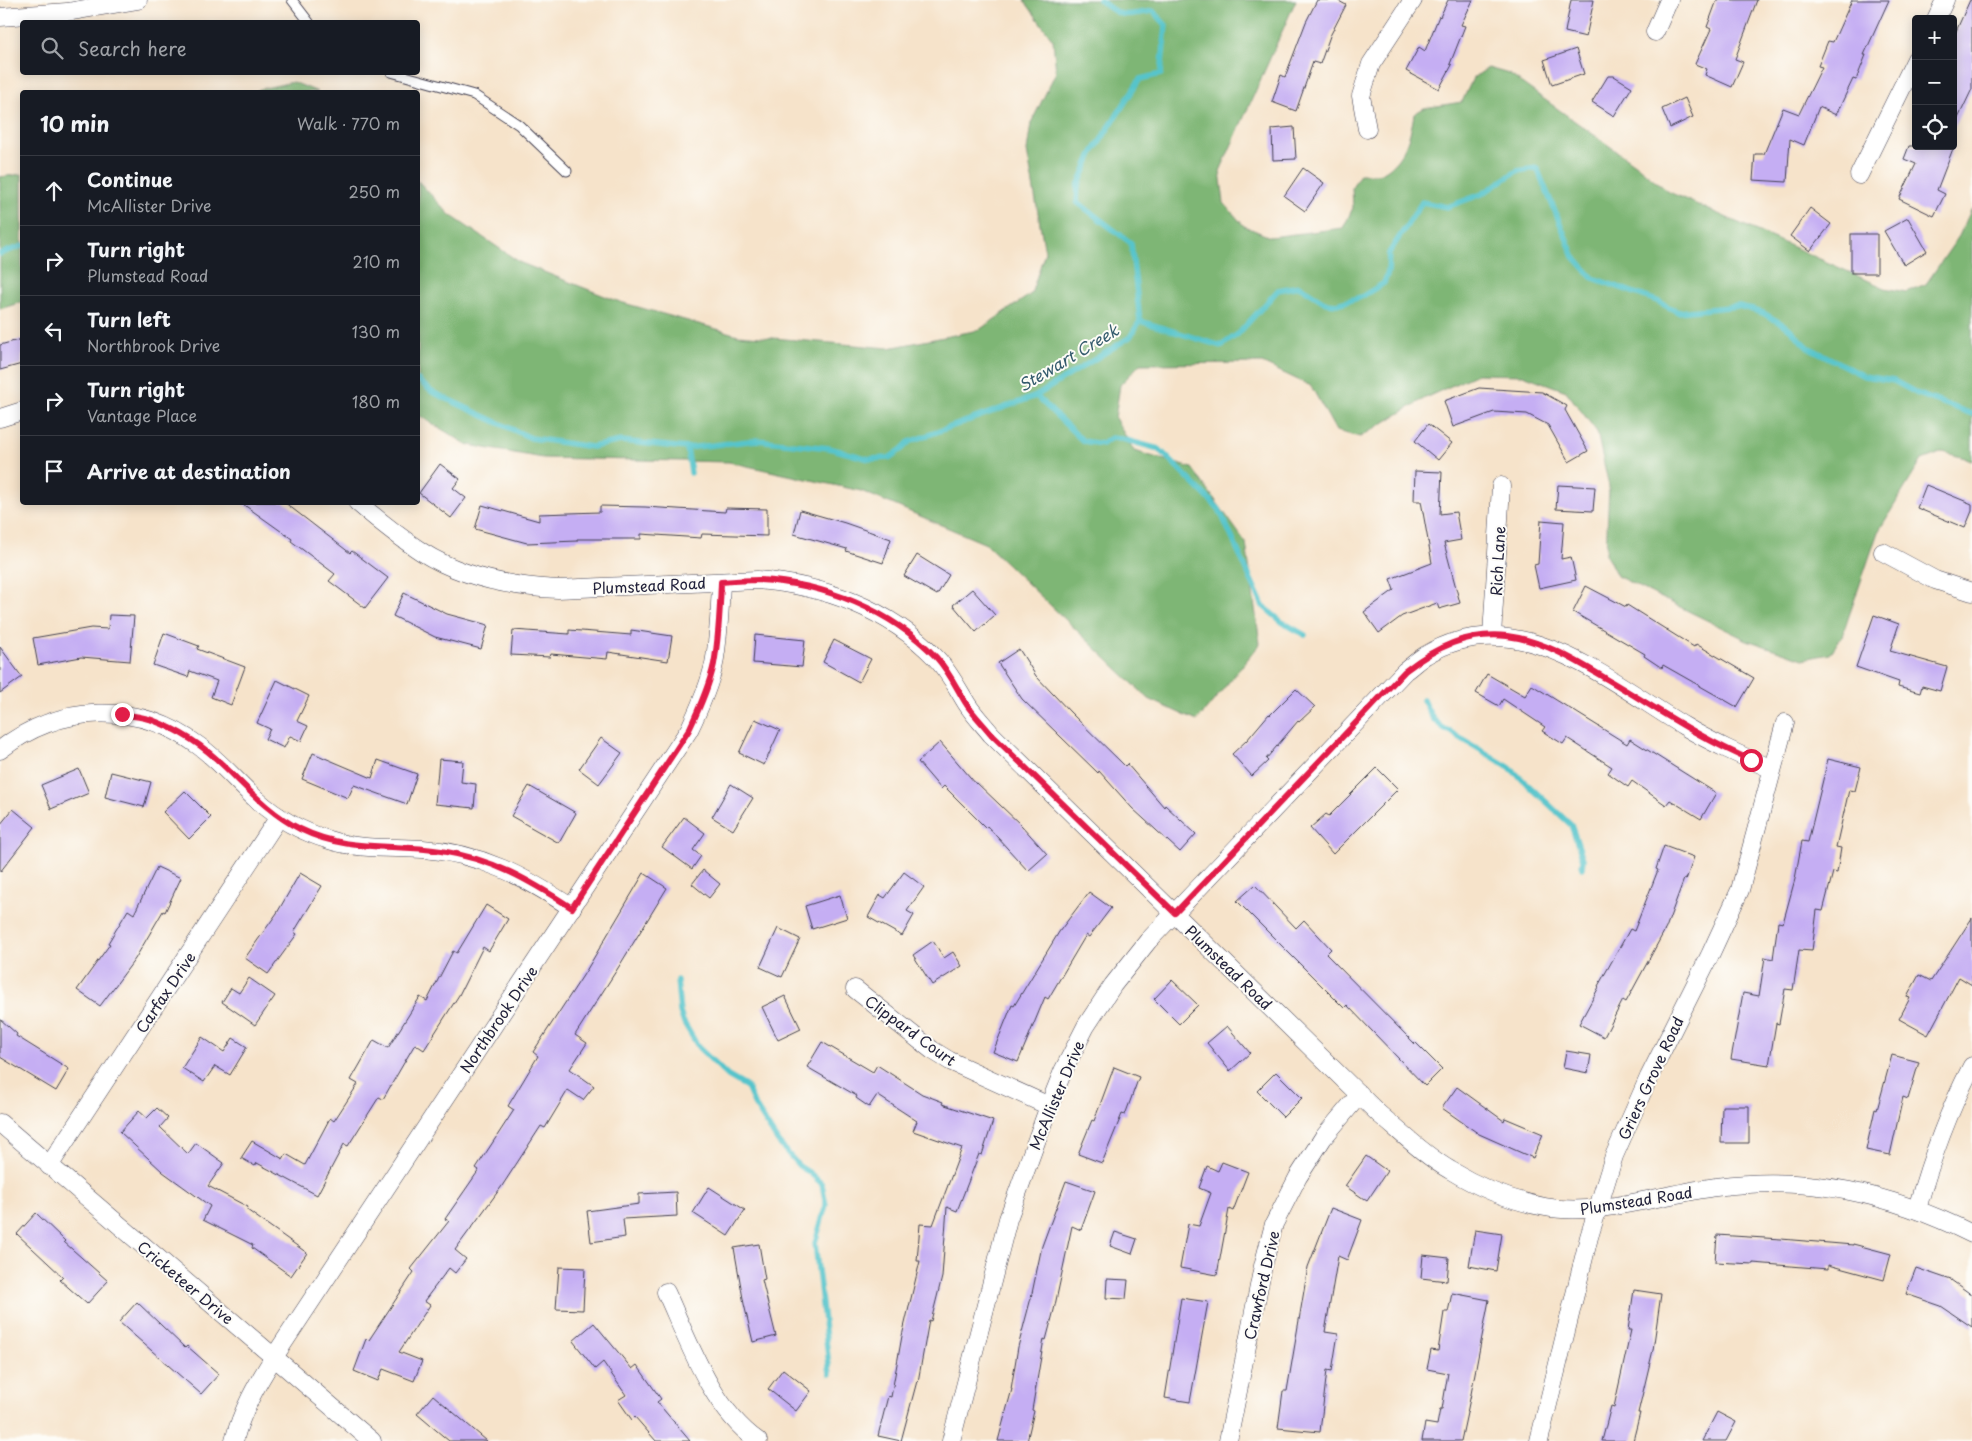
<!DOCTYPE html>
<meta charset="utf-8">
<style>
body{margin:0;font-family:"Playpen Sans",sans-serif;background:#242831;color:#f1f3f6}
.controls{position:absolute;right:15px;top:15px;display:grid;overflow:hidden;border-radius:5px;box-shadow:0 2px 12px #0003}
.controls button{width:45px;height:45px;display:grid;place-items:center;padding:0;border:0;border-bottom:1px solid #363941;background:#171b24;color:#f1f3f6;font:25px sans-serif}
.stop{position:absolute;width:15px;height:15px;margin:-11px;border:4px solid #e11d48;border-radius:50%;background:#fff}
.stop.end{background:#e11d48;border-color:#fff;box-shadow:0 1px 5px #0008}
.list{margin:0;padding:0;list-style:none}
h2{display:flex;justify-content:space-between;align-items:center;height:65px;margin:0;padding:0 20px;font-size:21px}
h2 small{font-size:16px;font-weight:400;color:#9ea1a6}
.list li{display:grid;grid-template-columns:32px 1fr auto;gap:15px;align-items:center;box-sizing:border-box;height:70px;padding:0 20px;border-top:1px solid #363941}
.list b{display:block;font-size:19px;white-space:nowrap}
.list p{margin:0;font-size:16px;white-space:nowrap;color:#9ea1a6}
.list em{font-size:16px;font-style:normal;color:#9ea1a6}
.icon{flex:none;width:28px;height:28px;fill:none;stroke:currentColor;stroke-width:2;stroke-linecap:round;stroke-linejoin:round}
.map{position:relative;flex:none;width:1972px;height:1441px;overflow:hidden}
.search{position:absolute;background:#171b24;box-shadow:0 2px 12px #0003;left:20px;top:20px;width:400px;height:55px;display:flex;align-items:center;gap:12px;box-sizing:border-box;padding:0 18px;border-radius:5px;color:#9ea1a6;font-size:19px}
.panel{position:absolute;background:#171b24;box-shadow:0 2px 12px #0003;left:20px;top:90px;width:400px;height:415px;border-radius:5px}
.map>svg:first-child{display:block}
</style>
<div class="map">
<svg width="1972" height="1441" viewBox="0 0 1972 1441">
<rect width="100%" height="100%" fill="#fdfcf7"/>
<filter id="ink" filterUnits="userSpaceOnUse"><feTurbulence type="fractalNoise" baseFrequency=".02" numOctaves="2"/><feDisplacementMap in="SourceGraphic" scale="10" xChannelSelector="R" yChannelSelector="G"/><feConvolveMatrix kernelMatrix="1 2 1 2 8 2 1 2 1" color-interpolation-filters="sRGB"/></filter>
<filter id="wash" filterUnits="userSpaceOnUse"><feTurbulence type="fractalNoise" baseFrequency=".0096" numOctaves="4" result="noise"/><feDisplacementMap in="SourceGraphic" scale="20" xChannelSelector="R" yChannelSelector="G"/><feGaussianBlur stdDeviation="1.12" result="paint"/><feColorMatrix in="noise" values="0 0 0 0 0 0 0 0 0 0 0 0 0 0 0 0 0 1.4 0 .05"/><feComposite in="paint" operator="in"/></filter>
<g filter="url(#wash)">
<rect width="100%" height="100%" fill="#f6e3ca"/>
<g fill="#7eb674" stroke="#506c58">
<path d="M1024,0H1296L1220,171L1224,203L1244,226L1270,237L1343,228L1353,208L1352,188L1360,174C1366,174 1378,175 1383,172C1404,161 1411,134 1414,114L1424,108L1462,102L1473,78L1488,68L1509,74L1636,165L1669,192L1885,288L1906,292L1926,284L1959,236L1972,208V460L1943,452L1922,460L1878,532L1842,636L1830,654L1803,659L1747,640L1617,576L1606,554L1609,486L1597,432L1566,391L1523,375L1477,374L1427,397L1360,437L1336,431L1311,386L1262,363L1140,364L1120,385L1115,418L1134,451L1192,468L1246,543L1260,644L1197,721L1149,699L986,544L861,491L729,462L543,458L468,445L418,415V181L450,215L521,263L620,302L738,335L889,348L979,330L1031,294L1045,252L1027,151L1031,123L1056,72L1053,40Z"/>
<path d="M293,82L318,92H255L260,89Z"/>
<path d="M22,174V302L0,309V177Z"/>
</g>
<g fill="none" stroke-linecap="round" stroke-linejoin="round">
<g stroke="#56c4cb" stroke-width="5.5">
<path d="M1100,0C1122,20 1126,15 1153,11L1166,25L1161,74L1140,79L1092,154L1078,186L1077,202L1131,243L1140,321"/>
<path d="M0,254L22,246"/>
<path d="M1140,321L1221,346L1238,334L1278,290L1299,286L1326,303L1337,304L1361,297L1384,283L1388,272L1389,253L1422,202L1447,207L1482,194L1517,171L1537,168L1574,257L1593,278L1657,301L1678,312L1739,306L1763,313L1789,328L1808,347L1864,376L1894,381L1918,394L1972,414"/>
<path d="M418,380L432,392L531,438L592,447L621,441L687,448L757,440L829,448L869,459L889,458L902,449L909,442L1036,396L1130,337L1140,321"/>
<path d="M1036,396L1083,441L1102,444L1111,438L1122,439L1159,449L1219,509L1263,606L1282,622L1305,635"/>
<path d="M687,448L691,473"/>
<path d="M1423,700L1433,719L1442,727L1509,767L1571,825L1583,859L1582,868"/>
<path d="M677,980L680,1012L683,1021L699,1048L728,1076L747,1087L754,1104L778,1142L799,1166L810,1173L822,1184L826,1205L815,1243L830,1374"/>
</g>
</g>
<g id="blocks">
<g fill="#c5aef3">
<path d="M1317,0H1337L1346,5L1330,36L1320,64L1313,62L1296,111L1272,102L1281,75L1285,77L1306,22Z"/>
<path d="M1448,0H1473L1461,25L1465,26L1450,64L1452,65L1439,89L1406,71L1419,47L1425,51L1439,16L1440,17Z"/>
<path d="M1571,0H1594L1586,37L1565,32Z"/>
<path d="M1717,0H1757L1735,59L1743,62L1732,87L1705,75L1707,69L1695,64L1711,29L1707,27Z"/>
<path d="M1852,0H1889L1864,55H1866L1856,80L1853,79L1836,115L1819,107L1804,145L1790,139L1787,182L1753,180L1755,154H1764L1783,108L1799,114L1822,67L1818,66L1828,41L1833,42Z"/>
<path d="M1970,0H1972V89L1953,129V38Z"/>
<path d="M1576,49L1584,74L1552,85L1544,60Z"/>
<path d="M1608,76H1614L1632,87L1614,116L1592,102Z"/>
<path d="M1685,98L1693,117L1670,128L1662,109Z"/>
<path d="M1294,127L1296,159L1273,160L1272,129Z"/>
<path d="M1909,146H1954L1937,190L1945,194L1934,216L1899,199L1916,164L1904,159Z"/>
<path d="M1303,168L1324,183L1305,211L1284,196Z"/>
<path d="M1810,208L1831,224L1810,251L1790,236Z"/>
<path d="M1908,218L1927,251L1904,265L1884,231Z"/>
<rect x="1851" y="234" width="26" height="39"/>
<path d="M22,339V364L0,370V345Z"/>
<path d="M1479,388L1542,392L1567,406L1565,410L1588,451L1569,462L1548,425L1527,414L1494,412L1453,427L1444,401Z"/>
<path d="M1428,424L1452,443L1438,460L1415,441Z"/>
<path d="M440,464L460,479L453,488L466,498L451,518L419,493Z"/>
<path d="M1415,471L1442,472L1440,514L1456,512L1461,540L1444,543L1460,603L1439,609L1437,603L1402,616L1379,633L1364,612L1394,590L1390,579L1432,563L1421,501H1414Z"/>
<path d="M1558,485L1595,487L1593,511L1556,509Z"/>
<path d="M1926,485L1972,504V511L1965,528L1917,508Z"/>
<path d="M240,502H284L350,553L352,551L388,578L365,608L329,581L335,574L291,541L292,539Z"/>
<path d="M482,505L539,521V514L600,512V506L645,507L725,512L726,508L767,509V536L702,534L701,538L641,534V539H577V541L527,543L475,529Z"/>
<path d="M800,510L845,523L891,539L883,563L846,551L847,549L794,534Z"/>
<path d="M1541,520L1564,522L1561,559L1571,557L1576,580L1539,588L1534,565L1538,564Z"/>
<path d="M917,555L949,575L937,595L904,576Z"/>
<path d="M1586,586L1626,607L1627,605L1694,647L1696,644L1754,678L1737,707L1663,665L1662,668L1644,656L1645,654L1573,612Z"/>
<path d="M972,589L995,615L976,632L953,605Z"/>
<path d="M404,593L447,614L488,625L481,649L435,637L393,616Z"/>
<path d="M109,615L134,616L130,661L81,657L38,665L33,638L91,628L108,629Z"/>
<path d="M1874,615L1899,624L1890,651L1947,667L1940,691L1922,686L1920,693L1898,687L1899,682L1856,667Z"/>
<path d="M513,630L569,634V630L631,635V630L672,636L668,661L608,652L607,659L551,654L550,657L511,655Z"/>
<path d="M164,633L199,646L197,649L245,667L231,705L211,697L217,681L190,671L188,677L153,665Z"/>
<path d="M755,635L805,640L802,667L753,663Z"/>
<path d="M834,640L871,659L859,682L823,662Z"/>
<path d="M0,647L22,677L0,693Z"/>
<path d="M1019,649L1036,676L1070,712L1125,766L1127,764L1164,807L1165,805L1196,834L1180,852L1132,808L1099,771L1098,773L1022,699L998,663Z"/>
<path d="M1487,674L1525,696L1532,685L1627,744L1630,739L1716,793L1701,819L1670,800L1666,805L1632,781L1628,787L1608,773L1612,767L1567,738L1563,744L1542,731L1545,727L1503,699L1499,706L1476,693Z"/>
<path d="M277,680L309,696L297,721L308,726L301,741L290,736L284,748L265,739L270,729L257,723Z"/>
<path d="M1296,689L1315,707L1299,722L1298,721L1266,759L1268,761L1252,776L1232,754L1247,740L1269,714L1270,715Z"/>
<path d="M755,719L780,730L764,765L739,753Z"/>
<path d="M601,738L622,753L599,784L579,769Z"/>
<path d="M940,742L976,784L977,783L1022,826L1047,854L1028,871L987,826L986,828L944,786L941,789L918,762Z"/>
<path d="M313,753L372,778L378,760L417,774L407,804L354,785L348,798L302,779Z"/>
<path d="M439,759L463,761L461,782L476,784L474,808L435,804Z"/>
<path d="M1828,759L1861,767L1855,791L1849,790L1836,847L1841,848L1837,873L1833,872L1823,911L1817,910L1812,951L1799,950L1793,990L1785,989L1779,1024L1776,1023L1769,1065L1731,1059L1743,993L1759,996L1765,957L1773,959L1778,922L1783,923L1795,879L1802,841L1808,842Z"/>
<path d="M1377,768L1398,789L1333,854L1310,828L1326,814L1329,816Z"/>
<path d="M79,769L89,793L51,809L41,785Z"/>
<path d="M111,772L151,782L144,807L105,797Z"/>
<path d="M731,784L753,798L733,830L712,817Z"/>
<path d="M529,786L576,813L559,843L511,816Z"/>
<path d="M185,791L211,817L189,839L163,812Z"/>
<path d="M13,809L35,827L0,872V825Z"/>
<path d="M684,817L705,833L693,850L701,856L692,869L662,847Z"/>
<path d="M1664,846L1694,857L1686,880L1684,879L1666,928L1626,1002L1623,1000L1604,1037L1579,1024L1599,987L1598,986L1630,929L1634,931L1658,870L1656,869Z"/>
<path d="M157,867L181,878L165,912L163,911L135,959L100,1006L77,990L110,944L108,943L128,910L134,914Z"/>
<path d="M703,870L720,884L709,898L692,884Z"/>
<path d="M904,872L924,887L907,911L914,915L902,936L868,917L880,895L885,898Z"/>
<path d="M300,873L322,886L294,932L297,934L268,974L245,958L277,913Z"/>
<path d="M644,873L667,888L618,968L575,1035L587,1043L570,1069L594,1086L583,1100L568,1090L545,1128L541,1126L502,1186L455,1250L466,1259L455,1273L449,1268L424,1301L430,1305L399,1352L422,1361L414,1381L383,1369L378,1381L354,1371L366,1339L369,1340L414,1272L411,1269L449,1221L445,1219L479,1170L476,1168L514,1110L508,1106L538,1056L533,1052L586,971Z"/>
<path d="M1255,885L1296,928L1304,920L1331,949L1326,954L1415,1044L1416,1043L1442,1069L1425,1086L1347,1005L1344,1008L1237,901Z"/>
<path d="M1089,892L1111,908L1089,937L1086,935L1048,999L1045,997L1018,1062L993,1052L1012,1005L1014,1006L1059,932Z"/>
<path d="M840,895L847,918L812,929L805,906Z"/>
<path d="M486,905L508,919L489,951L483,947L459,995L424,1050L415,1044L383,1099L379,1097L348,1146L344,1144L317,1195L257,1163L255,1166L241,1158L252,1141L283,1159L286,1154L305,1165L330,1118L334,1121L358,1084L351,1080L374,1040L388,1048L420,997L427,1001L453,951L457,953Z"/>
<path d="M1972,918V985L1959,977L1928,1035L1899,1019L1910,998L1907,997L1919,975L1931,981Z"/>
<path d="M778,928L800,939L782,977L760,967Z"/>
<path d="M933,941L944,958L953,952L962,966L932,985L913,955Z"/>
<path d="M249,978L275,996L255,1025L222,1002L231,988L239,993Z"/>
<path d="M1172,980L1198,1005L1179,1024L1154,999Z"/>
<path d="M785,996L801,1029L778,1040L762,1007Z"/>
<path d="M0,1019L17,1034L16,1036L69,1069L56,1091L0,1057Z"/>
<path d="M1227,1026L1250,1053L1230,1071L1207,1043Z"/>
<path d="M202,1037L224,1052L233,1038L247,1047L230,1075L215,1066L204,1082L182,1068Z"/>
<path d="M822,1042L873,1072L877,1065L922,1094L943,1102L942,1104L993,1121L982,1155L979,1154L957,1211L947,1207L942,1277L931,1321L929,1320L918,1382L917,1381L901,1441L878,1436L888,1396L891,1397L902,1336L920,1261H917L920,1224L933,1225L962,1148L913,1131L917,1121L877,1095L869,1107L856,1098L857,1096L807,1067Z"/>
<path d="M1566,1051L1591,1055L1588,1073L1563,1068Z"/>
<path d="M1892,1055L1919,1062L1908,1099L1903,1097L1890,1155L1866,1150L1875,1109L1877,1110Z"/>
<path d="M1114,1067L1139,1077L1125,1115L1122,1114L1102,1163L1078,1154L1092,1120L1094,1121Z"/>
<path d="M1276,1072L1302,1098L1283,1117L1257,1091Z"/>
<path d="M1457,1087L1504,1121L1505,1118L1543,1134L1533,1158L1479,1134L1442,1108Z"/>
<path d="M1722,1106H1749V1143H1721Z"/>
<path d="M157,1108L168,1118L160,1127L188,1154L196,1143L224,1163L208,1186L248,1207L247,1210L307,1253L291,1276L252,1248L253,1245L203,1220L210,1206L163,1172L120,1132L139,1111L147,1118Z"/>
<path d="M1366,1156L1387,1171L1367,1201L1345,1186Z"/>
<path d="M1222,1162L1248,1172L1233,1211L1229,1209L1217,1275L1180,1268L1188,1224L1199,1226L1211,1193L1199,1188L1207,1166L1218,1171Z"/>
<path d="M1066,1181L1095,1191L1081,1230L1072,1226L1054,1310L1046,1340L1044,1339L1032,1410L1034,1411L1027,1441H998L1012,1389H1011L1018,1347L1031,1298L1042,1246Z"/>
<path d="M709,1187L745,1210L728,1236L693,1213Z"/>
<path d="M676,1192L677,1216L623,1219L625,1237L591,1242L587,1211L639,1204V1194Z"/>
<path d="M1331,1208L1362,1220L1347,1260L1338,1256L1325,1332L1338,1334L1332,1371L1327,1370L1320,1432L1278,1428L1283,1391H1287L1308,1267Z"/>
<path d="M36,1213L65,1241L64,1242L108,1281L87,1304L60,1280L63,1277L17,1234Z"/>
<path d="M1475,1230L1502,1234L1496,1271L1469,1266Z"/>
<path d="M1115,1232L1137,1239L1132,1254L1110,1246Z"/>
<path d="M1717,1235L1781,1239L1853,1245V1244L1891,1254L1884,1280L1828,1265V1269L1753,1263V1264L1715,1262Z"/>
<path d="M759,1244L765,1279L762,1280L776,1336L753,1342L744,1304L734,1248Z"/>
<path d="M1423,1255L1449,1258L1447,1281L1421,1278Z"/>
<path d="M559,1267L585,1268L583,1310L556,1309Z"/>
<path d="M1916,1268L1951,1280L1972,1295V1327L1941,1306L1906,1294Z"/>
<path d="M1107,1279L1128,1280L1126,1299L1106,1298Z"/>
<path d="M1634,1290L1661,1294L1653,1350L1638,1413H1640L1633,1441H1602L1611,1406L1614,1407L1631,1330H1628Z"/>
<path d="M1452,1293L1489,1300L1471,1394L1461,1441H1422L1425,1423L1437,1425L1440,1409H1442L1448,1373L1427,1369L1431,1350L1438,1351L1444,1312H1448Z"/>
<path d="M1181,1298L1208,1302L1190,1402L1165,1398Z"/>
<path d="M137,1302L185,1348L187,1346L219,1374L201,1394L119,1322Z"/>
<path d="M594,1323L632,1369L637,1365L661,1399L657,1402L690,1441H656L635,1417L632,1420L618,1400L626,1395L603,1362L595,1369L573,1341Z"/>
<path d="M783,1369L811,1391L796,1411L768,1389Z"/>
<path d="M433,1395L487,1441H449L417,1414Z"/>
<path d="M1717,1412L1736,1422L1726,1441H1702Z"/>
</g>
</g>
</g>
<g filter="url(#ink)">
<use href="#blocks" fill-opacity="0" stroke="#423f50" stroke-width="1"/>
<g fill="none" stroke-linecap="round" stroke-linejoin="round">
<g stroke="#423f50" stroke-width="11">
<g id="service">
<path d="M292,0L309,22"/>
<path d="M391,72L474,95L519,125L567,171"/>
</g>
</g>
<g stroke="#423f50" stroke-width="19">
<g id="minor">
<path d="M0,17L67,12L138,0"/>
<path d="M1936,19L1945,0"/>
<path d="M1655,32L1669,0"/>
<path d="M1367,129L1361,96L1371,64L1413,0"/>
<path d="M1859,175L1916,59"/>
<path d="M0,418L22,411"/>
<path d="M357,502C378,520 399,537 422,552C462,577 511,587 558,589L757,580C823,585 889,609 935,657C949,671 957,688 967,704C974,715 983,724 991,734L1379,1114C1402,1133 1424,1155 1450,1170C1478,1187 1512,1201 1545,1207C1598,1217 1662,1194 1716,1187C1808,1175 1890,1193 1972,1234"/>
<path d="M1883,552L1935,580L1972,592"/>
<path d="M1492,636L1501,486"/>
<path d="M0,750C59,704 138,700 199,746C221,762 237,782 257,800C277,818 303,832 329,840C359,850 392,847 423,849C481,853 525,877 572,908"/>
<path d="M855,989L932,1050L950,1061L1049,1106"/>
<path d="M0,1123L372,1441"/>
<path d="M49,1166L279,817"/>
<path d="M1917,1209C1931,1159 1948,1112 1972,1066"/>
<path d="M666,1292C689,1342 711,1408 758,1441"/>
<path d="M234,1441C242,1410 257,1384 274,1357L689,730C699,709 709,687 714,664C719,637 720,609 721,582"/>
<path d="M951,1441L1008,1219L1049,1106L1063,1071L1086,1026L1113,985L1148,941L1405,671C1412,666 1419,659 1426,655C1516,600 1609,681 1684,726C1712,743 1742,756 1772,769"/>
<path d="M1228,1441L1263,1266L1274,1224L1298,1177L1323,1138L1360,1094"/>
<path d="M1539,1441L1589,1237L1614,1156L1649,1077L1710,955L1740,890L1785,723"/>
</g>
</g>
<use href="#service" stroke="#fff" stroke-width="9"/>
<use href="#minor" stroke="#fff" stroke-width="18"/>
</g>
</g>
<g fill="none" stroke-linecap="round" stroke-linejoin="round" filter="url(#ink)">
<path stroke="#e11d48" stroke-width="6" d="M122,714C132,716 143,717 152,720C179,730 205,747 225,767C249,790 270,814 300,829C349,853 391,843 441,851C493,859 529,880 572,908L689,730C699,709 709,687 714,664C719,637 720,609 721,582C733,581 746,580 759,580C823,583 891,610 936,657C949,671 957,689 967,705C974,715 983,724 991,734L1175,913L1405,671C1436,647 1467,632 1507,636C1542,640 1575,660 1605,678C1653,706 1699,738 1751,760"/>
</g>
<g text-anchor="middle" dominant-baseline="central" stroke-width="4" stroke-linejoin="round" paint-order="stroke">
<g font-size="15" fill="#22223b" stroke="#fdfcf7">
<text transform="translate(1497 561) rotate(-87)">Rich Lane</text>
<text transform="translate(649 585) rotate(-3)">Plumstead Road</text>
<text transform="translate(1229 967) rotate(44)">Plumstead Road</text>
<text transform="translate(165 992) rotate(-56)">Carfax Drive</text>
<text transform="translate(498 1019) rotate(-56)">Northbrook Drive</text>
<text transform="translate(911 1030) rotate(36)">Clippard Court</text>
<text transform="translate(1650 1078) rotate(-65)">Griers Grove Road</text>
<text transform="translate(1056 1095) rotate(-67)">McAllister Drive</text>
<text transform="translate(1636 1200) rotate(-9)">Plumstead Road</text>
<text transform="translate(186 1282) rotate(40)">Cricketeer Drive</text>
<text transform="translate(1261 1285) rotate(-77)">Crawford Drive</text>
</g>
<g font-size="16" font-style="italic" fill="#345b6d" stroke="#fdfcf7">
<text transform="translate(1068 357) rotate(-31)">Stewart Creek</text>
</g>
</g>
</svg>
<div class="controls">
<button>+</button>
<button>−</button>
<button><svg class="icon" aria-label="locate" viewBox="0 0 24 24"><circle cx="12" cy="12" r="6"/><path d="M12 2v4M12 18v4M2 12h4M18 12h4"/></svg></button>
</div>
<div class="stop" style="left:1751px;top:760px"></div>
<div class="stop end" style="left:122px;top:714px"></div>
<div class="search"><svg class="icon" aria-label="search" viewBox="0 0 24 24"><circle cx="10" cy="10" r="6"/><path d="M15 15l6 6"/></svg>Search here</div>
<section class="panel">
<h2>10 min<small>Walk · 770 m</small></h2>
<ul class="list">
<li><svg class="icon" aria-label="ahead" viewBox="0 0 24 24"><path d="M12 20V5M6 11l6-6 6 6"/></svg><div><b>Continue</b><p>McAllister Drive</p></div><em>250 m</em></li>
<li><svg class="icon" aria-label="right" viewBox="0 0 24 24"><path d="M7 20v-9h11M14 6l5 5-5 5"/></svg><div><b>Turn right</b><p>Plumstead Road</p></div><em>210 m</em></li>
<li><svg class="icon" aria-label="left" viewBox="0 0 24 24"><path d="M17 20v-9H6M10 6l-5 5 5 5"/></svg><div><b>Turn left</b><p>Northbrook Drive</p></div><em>130 m</em></li>
<li><svg class="icon" aria-label="right" viewBox="0 0 24 24"><path d="M7 20v-9h11M14 6l5 5-5 5"/></svg><div><b>Turn right</b><p>Vantage Place</p></div><em>180 m</em></li>
<li><svg class="icon" aria-label="arrive" viewBox="0 0 24 24"><path d="M6 21V4h12l-3 4 3 4H6"/></svg><div><b>Arrive at destination</b></div></li>
</ul>
</section>
</div>
